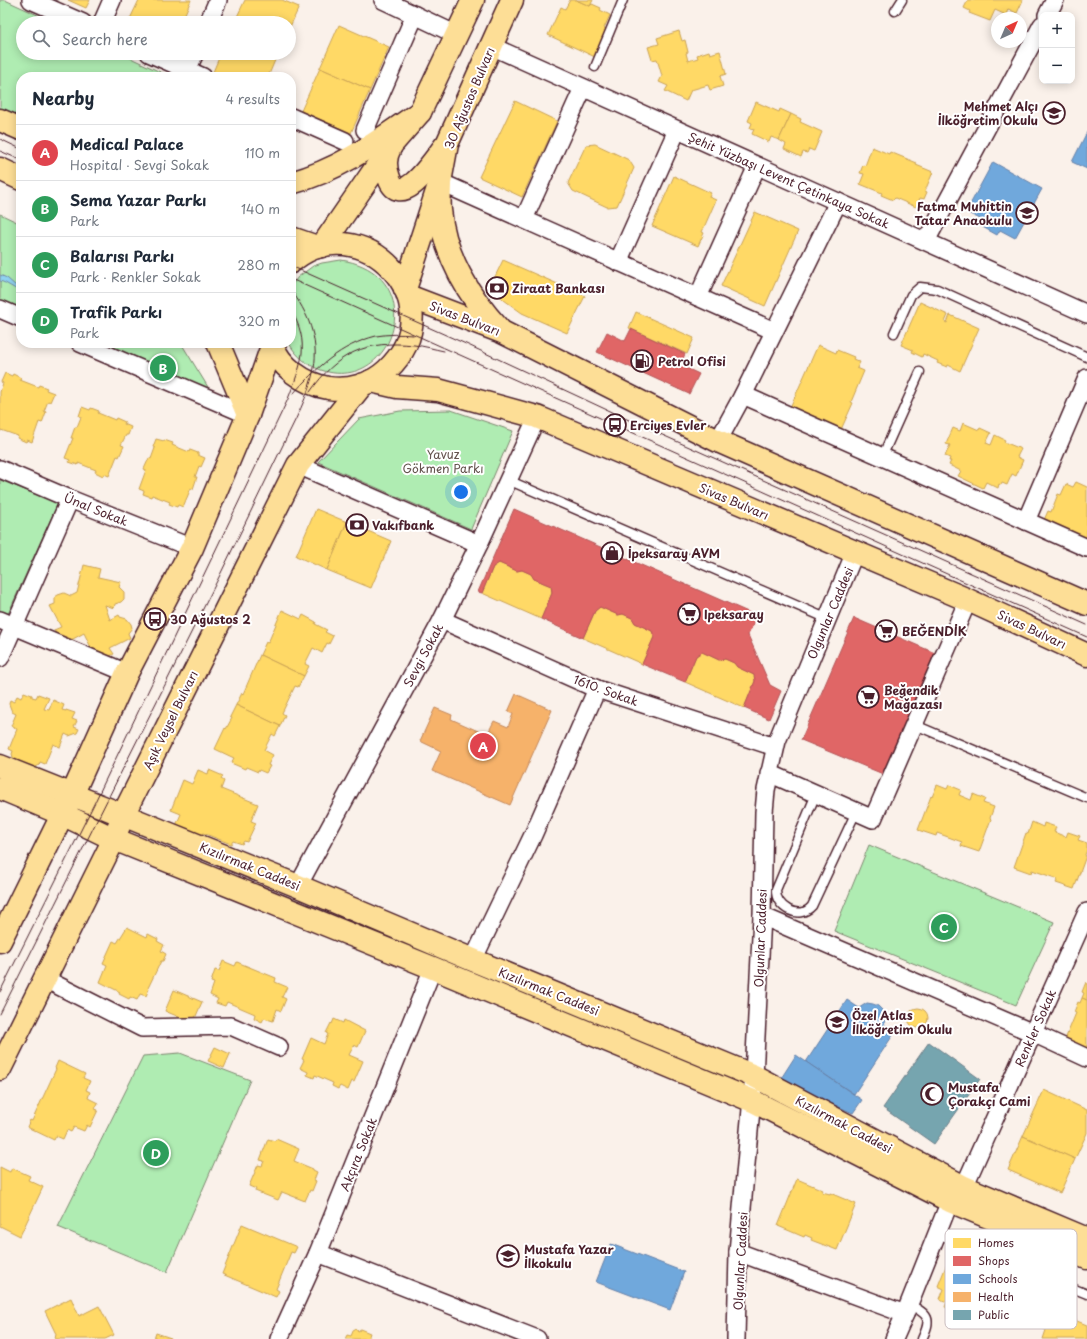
<!DOCTYPE html>
<meta charset="utf-8">
<style>
body{margin:0;font-family:"Playpen Sans",sans-serif;background:#f2f2f3;color:#1f2937}
.controls{position:absolute;right:12px;top:12px;display:grid;overflow:hidden;border-radius:8px;box-shadow:0 2px 10px #0003}
.controls button{width:36px;height:36px;display:grid;place-items:center;padding:0;border:0;border-bottom:1px solid #e0e1e3;background:#fff;color:#1f2937;font:20px sans-serif}
.compass{position:absolute;left:991px;top:12px;width:36px;height:36px;border-radius:50%;background:#fff;box-shadow:0 2px 10px #0003;rotate:44deg}
.you{position:absolute;left:461px;top:492px;width:14px;height:14px;margin:-10px;border:3px solid #fff;border-radius:50%;background:#1a73e8;box-shadow:0 0 0 6px #1a73e833}
.badge{display:grid;place-items:center;width:26px;height:26px;border-radius:50%;background:#ea580c;color:#fff;font-size:13px;font-weight:700}
.pin{position:absolute;translate:-50% -50%;border:2px solid #fff;box-shadow:0 1px 4px #0006}
.list{margin:0;padding:0;list-style:none}
h2{display:flex;justify-content:space-between;align-items:center;height:52px;margin:0;padding:0 16px;font-size:17px}
h2 small{font-size:13px;font-weight:400;color:#747a83}
.list li{display:grid;grid-template-columns:26px 1fr auto;gap:12px;align-items:center;box-sizing:border-box;height:56px;padding:0 16px;border-top:1px solid #e0e1e3}
.list b{display:block;font-size:15px;white-space:nowrap}
.list p{margin:0;font-size:13px;white-space:nowrap;color:#747a83}
.list em{font-size:13px;font-style:normal;color:#747a83}
.icon{flex:none;width:22px;height:22px;fill:none;stroke:currentColor;stroke-width:2;stroke-linecap:round;stroke-linejoin:round}
.map{position:relative;flex:none;width:1087px;height:1339px;overflow:hidden}
.search{position:absolute;background:#fff;box-shadow:0 2px 10px #0003;left:16px;top:16px;width:280px;height:44px;display:flex;align-items:center;gap:10px;box-sizing:border-box;padding:0 14px;border-radius:22px;color:#747a83;font-size:15px}
.panel{position:absolute;background:#fff;box-shadow:0 2px 10px #0003;left:16px;top:72px;width:280px;height:276px;border-radius:16px}
.map>svg:first-child{display:block}
</style>
<div class="map">
<svg width="1087" height="1339" viewBox="0 0 1087 1339">
<rect width="100%" height="100%" fill="#faf1ea"/>
<filter id="ink" filterUnits="userSpaceOnUse"><feTurbulence type="fractalNoise" baseFrequency=".025" numOctaves="2"/><feDisplacementMap in="SourceGraphic" scale="8" xChannelSelector="R" yChannelSelector="G"/><feConvolveMatrix kernelMatrix="1 2 1 2 8 2 1 2 1" color-interpolation-filters="sRGB"/></filter>
<g filter="url(#ink)">
<g fill="#afecb2" stroke="#7c866e">
<path d="M0,0H5L55,23H23V53H120L171,77H21V120L0,111Z"/>
<path d="M0,214L21,224V322L0,313Z"/>
<path d="M341,260C432,273 395,395 321,370C307,365 296,356 289,343H291V286L298,277L313,266L322,263Z"/>
<path d="M72,343H181L211,392Z"/>
<path d="M451,410L513,431L471,529L318,462L359,419L400,411Z"/>
<path d="M0,480L58,503L8,614L0,611Z"/>
<path d="M869,845L1054,922L1016,1005L834,931Z"/>
<path d="M180,1053L250,1080L167,1272L58,1227L143,1056Z"/>
</g>
<path fill="#8fd2f1" stroke="#738aa2" d="M0,275L7,278L16,286L21,285V291C13,289 8,283 0,281Z"/>
<g fill="#ffd966" stroke="#c9a154">
<path d="M68,0H90L86,8Z"/>
<path d="M139,0H191L181,23H128Z"/>
<path d="M245,0H282L299,7L289,29V23H234Z"/>
<path d="M570,0H576L590,6L592,4L601,8L600,10L610,15L604,28L608,30L595,57L548,35L561,7L565,9Z"/>
<path d="M576,0H593L590,6Z"/>
<path d="M968,0H1023L1017,13L1008,9L1006,15L995,10L990,21L969,13L970,11L964,8Z"/>
<path d="M339,25L389,47L370,90L320,68Z"/>
<path d="M679,31L682,41L685,40L688,52L686,53L688,61L698,58L697,55L709,51L710,54L720,51L726,74L720,76L723,86L710,90L708,85L691,90L686,101L665,91L668,86L659,82L662,76L657,59L652,60L648,47L659,44L657,38Z"/>
<path d="M221,53H278L268,77H225L213,72Z"/>
<path d="M320,68L370,90L351,133L301,111Z"/>
<path d="M515,101L557,121L522,197L479,177Z"/>
<path d="M756,102L779,112L780,109L791,114L779,140L771,137L769,142L752,134L754,129L750,128L752,123L748,121Z"/>
<path d="M791,114L801,119L800,122L822,132L814,151L809,149L807,153L803,152L801,157L784,149L786,144L779,140Z"/>
<path d="M595,144L629,160L634,168L617,206L607,207L573,191L568,183L586,145Z"/>
<path d="M872,147L889,154L890,152L917,163L916,165L933,172L925,191L927,192L924,199L920,198L916,207L895,198L893,200L881,195L882,193L860,184L864,174L860,173L863,165L865,166Z"/>
<path d="M674,176L711,193L709,197L716,200L702,232L704,233L698,246L652,226Z"/>
<path d="M755,212L798,231L765,306L721,286Z"/>
<path d="M503,260L585,296L567,333L522,313L504,300L497,293L491,285Z"/>
<path d="M920,302L948,315L945,322L947,323L950,315L979,328L960,371L948,365L947,367L937,363L938,361L923,354L922,357L912,352L913,350L901,345Z"/>
<path d="M636,312L694,338L687,354L629,328Z"/>
<path d="M818,345L836,353L837,350L854,357L853,359L860,362L857,368L864,371L851,402L853,403L839,434L788,412Z"/>
<path d="M5,373L12,376L13,374L21,378L20,380L38,387L39,385L47,388L46,390L54,393L50,402L48,401L44,411L46,412L42,423L39,422L32,442L27,440L26,442L17,438L18,436L1,430L0,432V392L3,383L1,382Z"/>
<path d="M82,407L90,410L91,408L99,411L98,413L115,420L116,418L125,422L124,424L131,427L128,435H126L121,445L124,446L119,457L117,456L109,476L104,474L103,476L95,472L96,470L78,463V465L69,462L70,460L65,458L73,438H71L75,427H77L81,417L79,416Z"/>
<path d="M963,423L979,430L980,428L991,433L986,443L991,445L995,435L1005,440L1004,442L1021,449L1017,457L1023,460L1016,476L1012,474L1007,485L1002,483L1001,485L999,484L998,488L986,482L983,488L958,476L961,471L949,465L951,461H949L950,458L945,456L950,445L946,444L953,428L960,431Z"/>
<path d="M156,439L164,441V440L173,443L172,445L189,452L190,450L198,453V455L205,458L201,467L199,466L195,477H197L193,489L191,488L183,507L178,505L177,507L169,504L170,502L152,495L151,497L143,494L144,491L139,489L146,470L144,469L149,458L151,459L155,448L153,447Z"/>
<path d="M1076,482L1087,487V544L1044,520L1048,511L1051,512L1058,494L1061,495L1066,484L1073,487Z"/>
<path d="M316,509L347,522L327,570L296,556Z"/>
<path d="M347,522L391,541L371,588L327,570Z"/>
<path d="M499,563L517,571L522,570L531,574L534,579L551,586L552,593L541,619L482,593L493,567Z"/>
<path d="M84,565L100,569L98,577L121,582L119,587L124,592V599L121,602L115,604L114,608L105,605L110,620L119,615L120,617L127,619L131,624L132,628L128,633L130,638L110,648L114,654L98,662L84,633L62,645L54,630L61,627L50,606L55,604V597L58,595L64,593L71,596L77,593Z"/>
<path d="M600,607L618,615L623,614L632,618L635,623L652,631L654,637L642,664L583,638L595,611Z"/>
<path d="M282,610L301,619L303,615L316,622L315,624L327,630L325,632L333,636L329,644L327,643L322,653L313,648L305,664L309,666L304,676L260,655L266,642L268,643Z"/>
<path d="M702,652L719,660L725,659L734,663L737,667L754,675L755,681L744,708L685,682L696,656Z"/>
<path d="M260,655L304,676L298,687L295,686L282,713L285,715L280,726L236,705L242,693L243,694Z"/>
<path d="M24,692L32,695V697L36,698L38,694L49,698L44,709L49,710L53,700L64,705L62,710L66,711V710L75,713L72,719L77,721L74,727L79,729L77,733L69,736L65,734L60,747L53,744L45,764L40,762L39,765L33,769L14,760L12,754L13,751L9,749L17,729L11,726L16,714L12,712L9,704L10,700L14,702L17,696L21,698Z"/>
<path d="M236,705L280,726L275,736L272,734L264,750L273,755L268,765L270,766L266,773L259,770L258,772L246,767L245,769L231,763L234,758L215,749L225,728L226,729L232,718L230,717Z"/>
<path d="M198,770L208,774L209,770L223,776L221,779L224,781L221,789L258,804L251,821L256,823L247,842L244,841L242,844L233,841L231,844L203,833L199,842L174,830L181,814L171,810L183,780L192,784Z"/>
<path d="M937,785L947,789L949,785L961,790L959,795L971,800L973,794L985,799L983,803L994,807L990,818L991,819L979,852L961,846L962,842L937,833L936,836L918,830L931,796L932,797Z"/>
<path d="M1032,822L1043,827L1044,823L1056,827L1054,832L1066,837L1068,832L1080,836L1078,840L1087,843V850L1085,855L1086,856L1074,889L1056,883L1058,879L1032,870L1031,873L1014,867L1026,833L1028,834Z"/>
<path d="M127,927L147,937L148,934L158,939L157,941L164,945L161,951L166,954L163,961H161L148,988L149,989L146,996L140,994L137,1000L130,997L129,999L119,994L120,992L100,982L107,965L103,963L113,941L117,943Z"/>
<path d="M223,961L235,966L237,962L276,978L275,982L287,987L282,997L286,999L281,1011L277,1009L273,1021L264,1018L262,1022L254,1018L255,1014L227,1002L225,1006L216,1003L218,999L210,995L214,983L211,982L215,970L219,971Z"/>
<path d="M1086,982L1087,983V1000L1082,998L1084,993L1082,992Z"/>
<path d="M174,990L202,1002L193,1023L165,1011Z"/>
<path d="M1082,998L1087,1000V1051L1064,1042L1076,1013L1074,1012L1078,1002L1080,1003Z"/>
<circle cx="918" cy="1018" r="10"/>
<path d="M334,1019L343,1023L344,1020L365,1031L358,1047L354,1045L349,1055L363,1061L354,1082L352,1081L348,1090L340,1086L338,1089L332,1086L333,1083L315,1075L314,1078L307,1075L308,1072L300,1068L304,1060L302,1059L311,1038L324,1044L328,1034L326,1033L331,1023L332,1024Z"/>
<path d="M215,1047L230,1054L224,1068L208,1061Z"/>
<path d="M58,1061L85,1074L83,1078L90,1081L86,1090L90,1092L88,1098L98,1103L95,1109L98,1110L90,1127L87,1125L84,1131L74,1127L71,1132L67,1130L63,1139L56,1136L54,1140L27,1127L30,1120L32,1121L56,1069L55,1068Z"/>
<path d="M1044,1090L1087,1110V1133L1075,1159L1023,1136Z"/>
<path d="M1023,1136L1075,1159L1060,1193L1008,1170Z"/>
<path d="M268,1139L275,1141L276,1139L299,1149L294,1161L313,1169V1170L317,1172L314,1180L316,1181L312,1191L310,1190L305,1201L282,1192L278,1200L255,1191L256,1189L249,1186L258,1165L262,1166L264,1161L260,1160Z"/>
<path d="M0,1167L10,1172L12,1168L30,1176L28,1180L43,1187L20,1236L0,1226Z"/>
<path d="M797,1179L823,1190L822,1192L830,1194V1193L856,1204L837,1250L811,1240L812,1238L805,1235L804,1237L778,1226Z"/>
<path d="M242,1224L297,1247L294,1253L291,1252L276,1289L279,1291L276,1297L222,1274Z"/>
<path d="M946,1266L958,1271L960,1266L972,1270L970,1277L988,1285L990,1278L1003,1283L1001,1289L1013,1293L1005,1313L998,1310L994,1321L987,1318L985,1323L974,1319L976,1314L958,1306L956,1312L945,1307L947,1302L940,1299L944,1289L938,1286Z"/>
<path d="M71,1298L79,1316L99,1306L114,1335L105,1339H55L56,1334L45,1311Z"/>
<path d="M1062,1307L1074,1312L1072,1319L1087,1325V1339H1043L1046,1330L1040,1327L1048,1308L1060,1312Z"/>
<path d="M354,1329L359,1331L360,1329L370,1333L368,1339H345L347,1335L351,1336Z"/>
<path d="M156,1333L171,1338V1339H154Z"/>
</g>
<g fill="#e06666" stroke="#b35154">
<path d="M631,329L685,354L680,365L699,374L689,394L597,352L607,332L625,341Z"/>
<path d="M514,509L757,616L748,635L770,685L781,691L769,719L744,708L755,681L754,675L737,667L734,663L725,659L719,660L702,652L696,656L685,682L642,664L654,637L652,631L635,623L632,618L623,614L618,615L600,607L595,611L583,638L541,619L552,593L551,586L534,579L531,574L522,570L517,571L499,563L493,567L482,593L478,592Z"/>
<path d="M854,618L935,653L883,774L801,740Z"/>
</g>
<g fill="#6fa8dc" stroke="#647fa7">
<path d="M1087,132V169L1072,162Z"/>
<path d="M993,162L1042,189L1015,238L1000,230L997,235L979,225L982,220L966,212Z"/>
<path d="M847,1000L859,1008L867,1003L873,1004L878,1006L882,1010L885,1016L884,1024L895,1032L854,1094L806,1062Z"/>
<path d="M796,1055L862,1100L853,1113L790,1086L780,1080Z"/>
<path d="M611,1244L684,1272L670,1310L596,1282Z"/>
</g>
<path fill="#f6b26b" stroke="#c28658" d="M516,694L552,710L510,805L432,771L441,751L420,741L435,708L452,715L451,719L487,735L494,721L508,727L513,714L508,712Z"/>
<path fill="#76a5af" stroke="#697d87" d="M929,1042L980,1079L934,1144L883,1108Z"/>
<g fill="none" stroke-linecap="round" stroke-linejoin="round">
<g stroke="#4a1f2b" stroke-width="11">
<g id="lane">
<path d="M895,11L902,0"/>
<path d="M595,67L623,0"/>
<path d="M894,333L911,295L920,287L937,289L1087,357"/>
<path d="M882,457L920,372"/>
<path d="M508,480L828,619"/>
<path d="M913,724L1087,798"/>
<path d="M816,794L776,890C775,907 799,921 812,906L856,812"/>
<path d="M938,1234L1087,1294"/>
<path d="M909,1304C929,1315 932,1318 922,1339"/>
</g>
</g>
<g stroke="#4a1f2b" stroke-width="20">
<g id="street">
<path d="M31,0L83,23"/>
<path d="M383,0L457,35"/>
<path d="M1047,15L1055,0"/>
<path d="M102,23L112,0"/>
<path d="M208,23L218,0"/>
<path d="M491,46L1087,314"/>
<path d="M149,53L203,77"/>
<path d="M187,70L195,53"/>
<path d="M291,117L345,141"/>
<path d="M365,130L415,15"/>
<path d="M440,182L774,331"/>
<path d="M524,219L583,88"/>
<path d="M926,241L1042,25"/>
<path d="M618,262L677,130"/>
<path d="M698,297L757,166"/>
<path d="M0,309L21,318"/>
<path d="M80,343L248,415"/>
<path d="M743,395L1087,548"/>
<path d="M718,441L743,395L838,202"/>
<path d="M298,465L479,544"/>
<path d="M0,469L70,499L192,548"/>
<path d="M1026,521L1087,378"/>
<path d="M0,620L127,673"/>
<path d="M442,620L597,689L775,747"/>
<path d="M0,658L70,499"/>
<path d="M769,773L873,819L968,600"/>
<path d="M298,886L442,620L479,544L537,417"/>
<path d="M762,916L1033,1033L1087,1058"/>
<path d="M473,960L533,835L597,689"/>
<path d="M45,979L142,1028L231,1026L279,1047"/>
<path d="M964,1187L1087,912"/>
<path d="M738,1252L905,1314"/>
<path d="M318,1253L537,1339"/>
<path d="M279,1339L318,1253L433,968"/>
<path d="M736,1339L738,1252L754,1076L762,916L764,812L766,790L777,741L855,552"/>
<path d="M894,1339L905,1314L950,1201"/>
</g>
</g>
<g stroke="#4a1f2b" stroke-width="25">
<g id="primary">
<path d="M390,148C385,157 385,168 389,178C401,213 436,157 445,146"/>
<path d="M322,246L393,143L420,112L473,0"/>
<path d="M405,289L440,182L447,144L512,0"/>
<path d="M0,766L123,815L298,886L473,960L754,1076L964,1187L1087,1239"/>
<path d="M0,788L62,814L114,839L433,968L753,1101L950,1201L1087,1258"/>
<path d="M0,941L72,795L127,673L192,548L248,415L272,346"/>
<path d="M0,1069L114,839L123,815L298,465L362,385"/>
</g>
</g>
<g stroke="#4a1f2b" stroke-width="25">
<g id="highway">
<path d="M0,120L21,129"/>
<path d="M0,169L21,179"/>
<path d="M440,182C440,191 439,201 440,210C444,255 469,297 499,329"/>
<path d="M291,183C342,169 378,141 420,112"/>
<path d="M291,238L317,247"/>
<path d="M408,296L502,332L718,441L1087,604"/>
<path d="M218,343L248,415"/>
<path d="M271,343C280,367 304,384 328,388C349,391 371,385 387,370C458,303 360,202 291,262"/>
<path d="M371,381L397,387L438,390L537,417L968,600L1087,655"/>
</g>
</g>
<use href="#lane" stroke="#fff" stroke-width="8"/>
<use href="#street" stroke="#fff" stroke-width="17"/>
<use href="#primary" stroke="#fdde96" stroke-width="22"/>
<use href="#highway" stroke="#fdde96" stroke-width="22"/>
<g stroke="#4a1f2b" stroke-width="1">
<path d="M0,139L21,149"/>
<path d="M0,151L21,160"/>
<path d="M291,266L466,344L620,416L1087,625"/>
<path d="M291,279L1087,637"/>
<path d="M310,392C337,353 366,340 414,345C424,346 434,349 444,351"/>
<path d="M293,394C316,368 341,345 376,336C387,334 401,334 413,335"/>
<path d="M0,992L94,804L288,399C301,365 311,344 291,310"/>
<path d="M0,1014C73,868 146,723 219,577C240,534 261,490 282,447C294,422 309,396 314,368C319,339 308,313 291,290"/>
</g>
</g>
</g>
<defs>
<g id="school-ring" transform="scale(1.15)"><circle r="9.5" fill="#fff" stroke="#4a1f2b" stroke-width="1.5"/><path d="M0-5L7-2L0 1L-7-2ZM-4 1L0 2.5L4 1V4Q0 6-4 4Z" fill="#4a1f2b"/></g>
<g id="bank-ring" transform="scale(1.15)"><circle r="9.5" fill="#fff" stroke="#4a1f2b" stroke-width="1.5"/><path d="M-6-4H6V4H-6ZM0-2.3a2.3 2.3 0 1 0 0 4.6a2.3 2.3 0 1 0 0-4.6Z" fill="#4a1f2b"/></g>
<g id="fuel-ring" transform="scale(1.15)"><circle r="9.5" fill="#fff" stroke="#4a1f2b" stroke-width="1.5"/><path d="M-5.5-6h7V0h2V4h1.3V-2.5L3-4.5l.8-.8L6-3V5H2.5V1h-1V6h-7ZM-4.2-4.7v3.2H.2V-4.7Z" fill="#4a1f2b"/></g>
<g id="bus-ring" transform="scale(1.15)"><circle r="9.5" fill="#fff" stroke="#4a1f2b" stroke-width="1.5"/><path d="M-5-6H5V4H4V6H2V4H-2V6H-4V4H-5ZM-3.5-4V0h7V-4ZM-3.5 1.2v1.5H-2V1.2ZM2 1.2v1.5H3.5V1.2Z" fill="#4a1f2b"/></g>
<g id="shop-ring" transform="scale(1.15)"><circle r="9.5" fill="#fff" stroke="#4a1f2b" stroke-width="1.5"/><path d="M-5-2.5h2.3a2.7 3.5 0 0 1 5.4 0H5L5.5 6h-11ZM-1.5-2.5h3a1.5 2.3 0 0 0-3 0Z" fill="#4a1f2b"/></g>
<g id="supermarket-ring" transform="scale(1.15)"><circle r="9.5" fill="#fff" stroke="#4a1f2b" stroke-width="1.5"/><path d="M-6-5.5h2.5l.6 2H6L4.5 2H-2.5L-4.4-4H-6ZM-1.5 3.2a1.3 1.3 0 1 0 .1 0ZM3 3.2a1.3 1.3 0 1 0 .1 0Z" fill="#4a1f2b"/></g>
<g id="mosque-ring" transform="scale(1.15)"><circle r="9.5" fill="#fff" stroke="#4a1f2b" stroke-width="1.5"/><path d="M3.5-4.9A6 6 0 1 0 3.5 4.9A5 5 0 1 1 3.5-4.9Z" fill="#4a1f2b"/></g>
</defs>
<g fill-rule="evenodd">
<use href="#school-ring" x="1054" y="113"/>
<use href="#school-ring" x="1027" y="213"/>
<use href="#bank-ring" x="497" y="288"/>
<use href="#fuel-ring" x="642" y="361"/>
<use href="#bus-ring" x="615" y="425"/>
<use href="#bank-ring" x="357" y="525"/>
<use href="#shop-ring" x="612" y="553"/>
<use href="#supermarket-ring" x="689" y="614"/>
<use href="#bus-ring" x="155" y="619"/>
<use href="#supermarket-ring" x="886" y="631"/>
<use href="#supermarket-ring" x="868" y="697"/>
<use href="#school-ring" x="837" y="1022"/>
<use href="#mosque-ring" x="932" y="1094"/>
<use href="#school-ring" x="508" y="1256"/>
</g>
<g text-anchor="middle" dominant-baseline="central" stroke-width="4" stroke-linejoin="round" paint-order="stroke">
<g font-size="12" fill="#4a1f2b" stroke="#fff">
<text transform="translate(469 98) rotate(-67)">30 Ağustos Bulvarı</text>
<text transform="translate(789 180) rotate(24)">Şehit Yüzbaşı Levent Çetinkaya Sokak</text>
<text transform="translate(465 318) rotate(21)">Sivas Bulvarı</text>
<text transform="translate(734 501) rotate(23)">Sivas Bulvarı</text>
<text transform="translate(96 509) rotate(22)">Ünal Sokak</text>
<text transform="translate(830 613) rotate(-67)">Olgunlar Caddesi</text>
<text transform="translate(1032 629) rotate(25)">Sivas Bulvarı</text>
<text transform="translate(423 655) rotate(-62)">Sevgi Sokak</text>
<text transform="translate(606 690) rotate(20)">1610. Sokak</text>
<text transform="translate(170 720) rotate(-64)">Aşık Veysel Bulvarı</text>
<text transform="translate(250 866) rotate(22)">Kızılırmak Caddesi</text>
<text transform="translate(760 938) rotate(-88)">Olgunlar Caddesi</text>
<text transform="translate(549 991) rotate(22)">Kızılırmak Caddesi</text>
<text transform="translate(1035 1028) rotate(-66)">Renkler Sokak</text>
<text transform="translate(844 1124) rotate(28)">Kızılırmak Caddesi</text>
<text transform="translate(358 1154) rotate(-68)">Akçıra Sokak</text>
<text transform="translate(740 1261) rotate(-87)">Olgunlar Caddesi</text>
</g>
<g font-size="12" font-weight="bold" fill="#4a1f2b" stroke="#fff" text-anchor="start">
<text x="1038" y="106" text-anchor="end">Mehmet Alçı<tspan x="1038" dy="14">İlköğretim Okulu</tspan></text>
<text x="1012" y="206" text-anchor="end">Fatma Muhittin<tspan x="1012" dy="14">Tatar Anaokulu</tspan></text>
<text x="512" y="288">Ziraat Bankası</text>
<text x="658" y="361">Petrol Ofisi</text>
<text x="630" y="425">Erciyes Evler</text>
<text x="372" y="525">Vakıfbank</text>
<text x="628" y="553">İpeksaray AVM</text>
<text x="704" y="614">Ipeksaray</text>
<text x="170" y="619">30 Ağustos 2</text>
<text x="902" y="631">BEĞENDİK</text>
<text x="884" y="690">Beğendik<tspan x="884" dy="14">Mağazası</tspan></text>
<text x="852" y="1015">Özel Atlas<tspan x="852" dy="14">İlköğretim Okulu</tspan></text>
<text x="948" y="1087">Mustafa<tspan x="948" dy="14">Çorakçı Cami</tspan></text>
<text x="524" y="1249">Mustafa Yazar<tspan x="524" dy="14">İlkokulu</tspan></text>
</g>
<g font-size="12" fill="#63524d" stroke="#fff">
<text x="443" y="454">Yavuz<tspan x="443" dy="14">Gökmen Parkı</tspan></text>
</g>
</g>
<rect x="945" y="1229" width="132" height="100" rx="6" fill="#fff" stroke="#c9bcbf" stroke-width="1"/>
<rect x="953" y="1238" width="18" height="10" fill="#ffd966"/>
<rect x="953" y="1256" width="18" height="10" fill="#e06666"/>
<rect x="953" y="1274" width="18" height="10" fill="#6fa8dc"/>
<rect x="953" y="1292" width="18" height="10" fill="#f6b26b"/>
<rect x="953" y="1310" width="18" height="10" fill="#76a5af"/>
<g font-size="11" fill="#4a1f2b">
<text x="978" y="1247">Homes</text>
<text x="978" y="1265">Shops</text>
<text x="978" y="1283">Schools</text>
<text x="978" y="1301">Health</text>
<text x="978" y="1319">Public</text>
</g>
</svg>
<div class="controls">
<button>+</button>
<button>−</button>
</div>
<svg class="compass" viewBox="-18 -18 36 36"><path d="M0-13l5 13h-10z" fill="#e53935"/><path d="M0 13l5-13h-10z" fill="#747a83"/></svg>
<div class="you"></div>
<div class="pin badge" style="left:483px;top:746px;background:#e0444e">A</div>
<div class="pin badge" style="left:163px;top:368px;background:#2e9e5b">B</div>
<div class="pin badge" style="left:944px;top:927px;background:#2e9e5b">C</div>
<div class="pin badge" style="left:156px;top:1153px;background:#2e9e5b">D</div>
<div class="search"><svg class="icon" aria-label="search" viewBox="0 0 24 24"><circle cx="10" cy="10" r="6"/><path d="M15 15l6 6"/></svg>Search here</div>
<section class="panel">
<h2>Nearby<small>4 results</small></h2>
<ul class="list">
<li><span class="badge" style="background:#e0444e">A</span><div><b>Medical Palace</b><p>Hospital · Sevgi Sokak</p></div><em>110 m</em></li>
<li><span class="badge" style="background:#2e9e5b">B</span><div><b>Sema Yazar Parkı</b><p>Park</p></div><em>140 m</em></li>
<li><span class="badge" style="background:#2e9e5b">C</span><div><b>Balarısı Parkı</b><p>Park · Renkler Sokak</p></div><em>280 m</em></li>
<li><span class="badge" style="background:#2e9e5b">D</span><div><b>Trafik Parkı</b><p>Park</p></div><em>320 m</em></li>
</ul>
</section>
</div>
